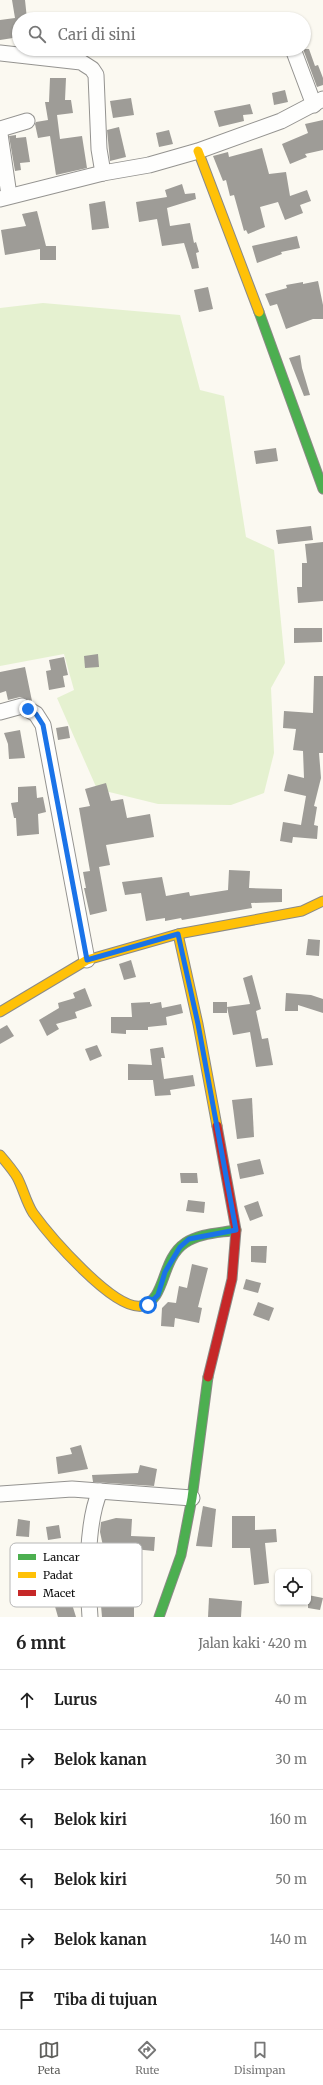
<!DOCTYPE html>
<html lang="id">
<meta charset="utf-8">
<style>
body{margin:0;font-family:Merriweather,serif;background:#f6f6f6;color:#222}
.controls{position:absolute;right:12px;bottom:12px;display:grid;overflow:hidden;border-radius:6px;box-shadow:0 1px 3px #0004}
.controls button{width:36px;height:36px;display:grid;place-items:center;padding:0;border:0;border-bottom:1px solid #e0e0e0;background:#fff;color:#222;font:20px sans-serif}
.stop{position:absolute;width:12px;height:12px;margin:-9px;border:3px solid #1a73e8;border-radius:50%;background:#fff}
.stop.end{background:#1a73e8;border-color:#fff;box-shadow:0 1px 4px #0008}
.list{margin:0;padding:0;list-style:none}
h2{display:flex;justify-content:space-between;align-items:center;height:52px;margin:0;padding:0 16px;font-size:17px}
h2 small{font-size:13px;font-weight:400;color:#767676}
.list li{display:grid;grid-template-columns:26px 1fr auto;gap:12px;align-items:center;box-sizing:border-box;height:60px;padding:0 16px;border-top:1px solid #e0e0e0}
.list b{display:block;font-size:15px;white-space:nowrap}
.list em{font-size:13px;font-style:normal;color:#767676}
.icon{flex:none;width:22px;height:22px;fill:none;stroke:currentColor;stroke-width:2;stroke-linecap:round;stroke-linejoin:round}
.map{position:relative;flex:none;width:323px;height:1617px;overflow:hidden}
.search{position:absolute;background:#fff;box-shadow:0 1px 3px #0004;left:12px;right:12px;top:12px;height:44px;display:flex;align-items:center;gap:10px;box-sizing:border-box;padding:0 14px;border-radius:22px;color:#767676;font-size:15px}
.sheet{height:412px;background:#fff}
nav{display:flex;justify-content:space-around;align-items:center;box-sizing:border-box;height:56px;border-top:1px solid #e0e0e0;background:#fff;font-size:11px;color:#767676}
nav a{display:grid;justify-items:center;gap:2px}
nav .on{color:#60605d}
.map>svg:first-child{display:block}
</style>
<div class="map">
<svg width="323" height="1617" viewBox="0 0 323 1617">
<rect width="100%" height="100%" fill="#fbf9f1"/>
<path fill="#e5f1d0" d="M43,303L180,315L200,390L224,396L246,537L274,550L285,663L271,688L274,753L264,793L231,805L158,804L97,789L57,698L74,690L64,654L0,666V308Z"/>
<g fill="#9e9c97">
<path d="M12,0H25L27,19H19V35H13V38L0,40V20L15,18Z"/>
<path d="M303,49H309L315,66L318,65L323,78V85L317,87Z"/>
<path d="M50,78H66L65,100H71L73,113L57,115L60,139L82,136L87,168L56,175L50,136L38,138L35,124L36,122L48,120L45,102H49Z"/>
<path d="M285,90L288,102L274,105L272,93Z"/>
<path d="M131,98L134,115L113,118L110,101Z"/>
<path d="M250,104L253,114L243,115L244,121L219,127L214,111Z"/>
<path d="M323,120V150L305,154L307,157L290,164L282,144L308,133L305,124Z"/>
<path d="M119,127L126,157L110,161L107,130Z"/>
<path d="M169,130L173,144L159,147L156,133Z"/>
<path d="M16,135V138L26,137L30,162L20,163L21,170L15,171L9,136Z"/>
<path d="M262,148L269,174L286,172L290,196L307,190L311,201L300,205L303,213L285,220L278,202L260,207L265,227L248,234L246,230L244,231L234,195L230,196L226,180L223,181L213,156L228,152L229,157Z"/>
<path d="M182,184L185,194L195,193L196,199L167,208L170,226L190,223L194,243L196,242L199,252L196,253L199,268L192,269L184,243L162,246L157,219L139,222L136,202L167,197L165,190Z"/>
<path d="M105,201L109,228L92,230L89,204Z"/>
<path d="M37,211L46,246H56V260H40V249L5,255L1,230L26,226L22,214Z"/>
<path d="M297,236L300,248L281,252L282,254L257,263L252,246Z"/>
<path d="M318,281L323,305V319H313L286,329L277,304L270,306L265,294L287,288L286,285L303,282V284Z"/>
<path d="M208,287L213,309L199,312L194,290Z"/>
<path d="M300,355L302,368L310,395L304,396L289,358Z"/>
<path d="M276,448L278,461L256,464L254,451Z"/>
<path d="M311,526L313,540L278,544L276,530Z"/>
<path d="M323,542V601L298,603L297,587H302V563H307L305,544Z"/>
<path d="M294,628H322V642L294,643Z"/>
<path d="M98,654L99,667L85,668L84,656Z"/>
<path d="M64,657L68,675L63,676L65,687L49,690L46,671L51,670L49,660Z"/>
<path d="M25,667L32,701L20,697L8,700L6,691L0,693V672Z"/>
<path d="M314,676H323V753H319L321,778L314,806L317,807L314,825L318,826L317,839L293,837L292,843L280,841L283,822L301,825L306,796L284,791L288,774L304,778L303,751L293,750L296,729L283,728L284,711L313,713Z"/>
<path d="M68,726L70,738L58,740L56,728Z"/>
<path d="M20,730L25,758L9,759L8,744L4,733Z"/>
<path d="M106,783L111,801L123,799L127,818L150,814L154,837L106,845L110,865L99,867L107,911L90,915L84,888H86L83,872L90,871L79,808L90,806L85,789Z"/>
<path d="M36,786L37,798L43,797L46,812L38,814L39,834L17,836L16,818H14L11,803L18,802V787Z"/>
<path d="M229,870L250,871L249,888L282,889V902L251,903L252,908L182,920L181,918L165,921V918L146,921L141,893L125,895L122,882L162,877L166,896L189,892L190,896L228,890Z"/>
<path d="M308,939L320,940L319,956L306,955Z"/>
<path d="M131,960L136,977L124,980L119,964Z"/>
<path d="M252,975L261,1009L256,1011L262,1039L268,1038L273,1065L256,1067L250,1032L233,1035L227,1007V1013H213V1002H227V1007L250,1004L243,978Z"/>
<path d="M85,988L92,1006L75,1012L77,1018L56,1024L59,1029L47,1036L39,1020L59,1008L58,1003L75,998L73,993Z"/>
<path d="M286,993L311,995L323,999V1013L298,1005V1011H285Z"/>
<path d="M150,1002V1004L161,1002L162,1008L181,1004L183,1013L166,1017L167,1025L148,1027V1030H126V1034L111,1033V1017H132L131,1003Z"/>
<path d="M7,1025L14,1036L0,1044V1029Z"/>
<path d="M97,1045L102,1056L90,1061L85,1049Z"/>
<path d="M163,1047L165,1058H161L164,1079L193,1075L195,1086L170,1090L171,1095L155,1096L153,1080H128V1064L152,1065L150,1049Z"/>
<path d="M252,1098L254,1137L237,1139L232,1100Z"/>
<path d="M260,1159L264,1174L240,1179L237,1164Z"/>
<path d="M180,1173H197L198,1183H181Z"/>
<path d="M188,1200L205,1202L204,1213L186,1211Z"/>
<path d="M258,1201L263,1216L250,1221L244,1206Z"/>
<path d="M251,1246H267L266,1263L251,1262Z"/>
<path d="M192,1264L208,1268L198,1307L202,1308L199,1323L175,1318L174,1327L161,1326L162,1308L168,1302L176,1303L179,1286L187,1288Z"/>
<path d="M246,1279L261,1283L258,1293L243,1289Z"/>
<path d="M258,1302L274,1308L269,1321L253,1315Z"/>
<path d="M81,1445L88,1469L58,1474L56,1457L72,1454L70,1448Z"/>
<path d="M140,1465L157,1469L154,1486L93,1482L92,1475L138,1473Z"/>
<path d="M203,1506L216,1509L212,1547L196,1546Z"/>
<path d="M232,1516H255V1530L276,1529L277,1542L265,1543L269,1583L254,1585L250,1548H232Z"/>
<path d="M116,1518L132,1519L131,1536L155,1537L154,1551L103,1546L100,1532L101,1522Z"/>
<path d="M18,1519L30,1521L29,1537L16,1536Z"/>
<path d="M59,1525L61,1538L48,1540L46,1527Z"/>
<path d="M113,1548L117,1572L136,1568L139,1584L130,1586L134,1602V1617H102L100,1594L104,1593L98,1551Z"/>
<path d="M308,1595L323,1598L320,1610L308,1608Z"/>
<path d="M70,1598L76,1617H58L54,1603Z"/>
<path d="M209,1598L242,1601L241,1617H208Z"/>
</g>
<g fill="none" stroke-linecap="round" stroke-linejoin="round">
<g stroke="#949390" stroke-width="17">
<g id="street">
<path d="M293,49L314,105"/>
<path d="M0,53L81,62L92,69L96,75L99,149L103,173"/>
<path d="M0,129L27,121"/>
<path d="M0,134L9,195"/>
<path d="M0,199L103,173L149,165L198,151L281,121L323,99"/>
<path d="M0,712L22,706L36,714L43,725L87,960"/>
<path d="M0,1494L72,1489L192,1498"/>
<path d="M90,1617C87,1582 86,1523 100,1491"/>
</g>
</g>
<g stroke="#8b8a86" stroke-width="11">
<g id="fast">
<path d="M259,312L323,489"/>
<path d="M141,1306C167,1300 160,1260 185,1243C199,1233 220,1233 236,1230"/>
<path d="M159,1617L181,1555L192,1498L208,1377"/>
</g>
</g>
<g stroke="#8b8a86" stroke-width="11">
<g id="slow">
<path d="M198,151L259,312"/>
<path d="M178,934L198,1024L217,1126"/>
<path d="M0,1012L87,960L178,934L302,911L323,901"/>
<path d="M0,1155C6,1162 12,1169 17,1177C23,1188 26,1202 33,1213C49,1235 113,1310 141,1306"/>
</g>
</g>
<g stroke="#8b8a86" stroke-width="11">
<path id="jam" d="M208,1377L232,1279L236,1230L217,1126"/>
</g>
<use href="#street" stroke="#fefefd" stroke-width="15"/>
<use href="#fast" stroke="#4caf50" stroke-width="9"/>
<use href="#slow" stroke="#ffc107" stroke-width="9"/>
<use href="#jam" stroke="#c62828" stroke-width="9"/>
</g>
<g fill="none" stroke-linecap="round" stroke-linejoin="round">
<path stroke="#1a73e8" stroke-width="5" d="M28,709L36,714L43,725L87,960L178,934L198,1024L236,1230L189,1239L180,1247L165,1272L158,1295L148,1305"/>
</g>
<rect x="10" y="1543" width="132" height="64" rx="6" fill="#fff" stroke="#b6b6b6" stroke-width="1"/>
<rect x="18" y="1554" width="18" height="6" fill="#4caf50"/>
<rect x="18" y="1572" width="18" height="6" fill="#ffc107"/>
<rect x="18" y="1590" width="18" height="6" fill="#c62828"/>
<g font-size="11" fill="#0d0d0d">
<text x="43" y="1561">Lancar</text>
<text x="43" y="1579">Padat</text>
<text x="43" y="1597">Macet</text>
</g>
</svg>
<div class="controls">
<button><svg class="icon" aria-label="locate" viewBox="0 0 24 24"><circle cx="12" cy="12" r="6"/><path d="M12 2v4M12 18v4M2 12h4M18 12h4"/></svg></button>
</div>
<div class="stop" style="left:148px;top:1305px"></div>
<div class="stop end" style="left:28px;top:709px"></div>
<div class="search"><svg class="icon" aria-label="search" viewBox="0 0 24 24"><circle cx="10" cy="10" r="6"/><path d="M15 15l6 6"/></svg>Cari di sini</div>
</div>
<section class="sheet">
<h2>6 mnt<small>Jalan kaki · 420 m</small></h2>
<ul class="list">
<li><svg class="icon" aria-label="ahead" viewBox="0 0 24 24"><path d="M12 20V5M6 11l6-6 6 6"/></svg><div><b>Lurus</b></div><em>40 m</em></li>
<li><svg class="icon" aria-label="right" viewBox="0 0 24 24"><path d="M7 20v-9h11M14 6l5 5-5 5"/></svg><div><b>Belok kanan</b></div><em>30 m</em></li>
<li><svg class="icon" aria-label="left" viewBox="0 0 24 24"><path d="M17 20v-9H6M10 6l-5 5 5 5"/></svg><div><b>Belok kiri</b></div><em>160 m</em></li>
<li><svg class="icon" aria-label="left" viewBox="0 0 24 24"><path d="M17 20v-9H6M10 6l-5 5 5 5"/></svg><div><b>Belok kiri</b></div><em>50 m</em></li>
<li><svg class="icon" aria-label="right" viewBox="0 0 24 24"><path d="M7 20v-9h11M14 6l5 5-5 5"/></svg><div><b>Belok kanan</b></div><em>140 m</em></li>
<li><svg class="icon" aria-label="arrive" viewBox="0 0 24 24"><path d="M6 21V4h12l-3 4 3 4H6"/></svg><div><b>Tiba di tujuan</b></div></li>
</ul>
</section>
<nav>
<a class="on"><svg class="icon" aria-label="map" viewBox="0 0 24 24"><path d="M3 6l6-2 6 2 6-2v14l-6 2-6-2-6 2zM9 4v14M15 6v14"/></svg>Peta</a>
<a><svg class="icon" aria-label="directions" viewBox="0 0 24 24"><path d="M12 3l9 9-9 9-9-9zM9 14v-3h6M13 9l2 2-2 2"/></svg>Rute</a>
<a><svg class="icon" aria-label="saved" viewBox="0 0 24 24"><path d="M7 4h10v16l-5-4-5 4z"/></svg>Disimpan</a>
</nav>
